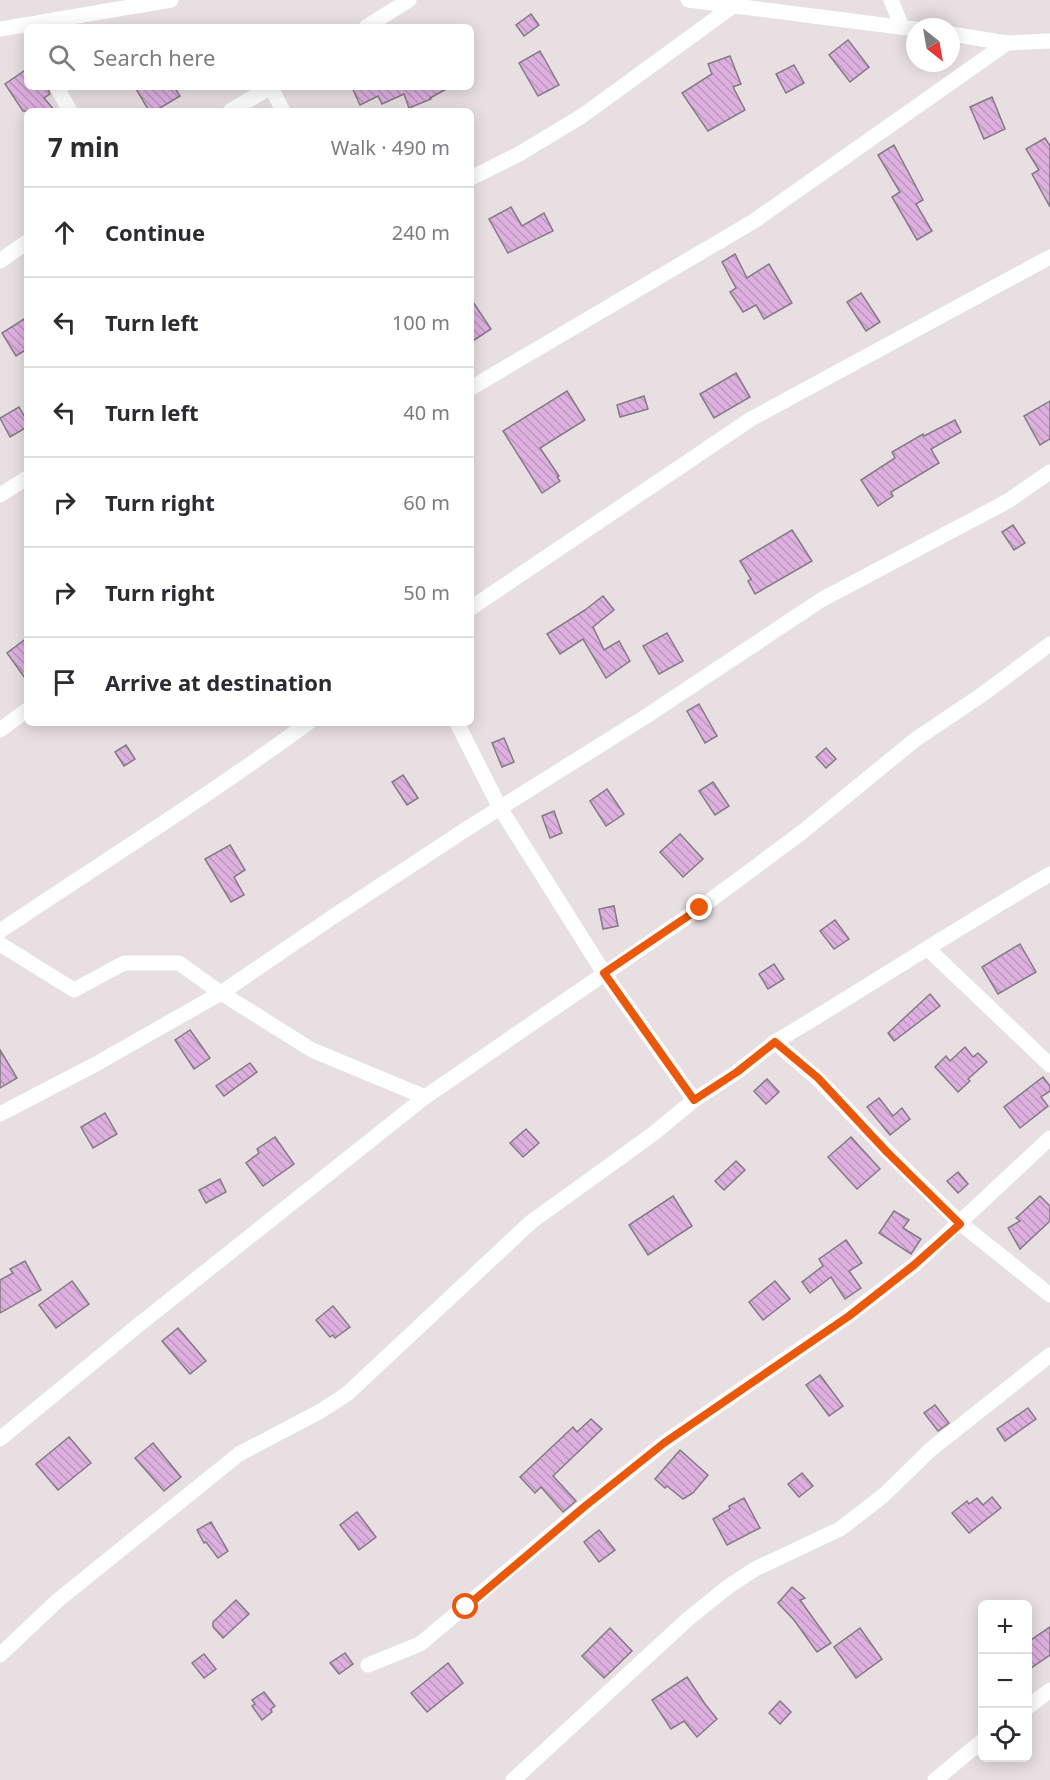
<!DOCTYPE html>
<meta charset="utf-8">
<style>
body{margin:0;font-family:"Noto Sans",sans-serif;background:#f7f7f7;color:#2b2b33}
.controls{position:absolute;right:18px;bottom:18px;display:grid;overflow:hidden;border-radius:9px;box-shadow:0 3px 15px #0003}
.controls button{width:54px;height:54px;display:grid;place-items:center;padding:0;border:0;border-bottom:2px solid #e1e1e2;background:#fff;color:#2b2b33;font:30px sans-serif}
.compass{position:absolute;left:906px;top:18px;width:54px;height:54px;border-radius:50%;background:#fff;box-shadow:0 3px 15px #0003;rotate:149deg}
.stop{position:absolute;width:18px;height:18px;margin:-14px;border:4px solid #ea580c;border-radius:50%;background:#fff}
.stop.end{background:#ea580c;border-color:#fff;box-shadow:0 2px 6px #0008}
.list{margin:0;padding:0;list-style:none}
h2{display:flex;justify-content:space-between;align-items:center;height:78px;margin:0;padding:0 24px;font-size:26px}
h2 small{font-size:20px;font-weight:400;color:#7c7c81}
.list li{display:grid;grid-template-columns:39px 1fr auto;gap:18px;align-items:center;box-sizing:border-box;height:90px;padding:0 24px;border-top:2px solid #e1e1e2}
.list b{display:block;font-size:22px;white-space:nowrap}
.list em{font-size:20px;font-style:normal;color:#7c7c81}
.icon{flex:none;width:33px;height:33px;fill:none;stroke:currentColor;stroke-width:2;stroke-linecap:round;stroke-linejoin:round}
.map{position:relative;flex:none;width:1050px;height:1780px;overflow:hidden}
.search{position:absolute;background:#fff;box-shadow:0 3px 15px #0003;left:24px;top:24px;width:450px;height:66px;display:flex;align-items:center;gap:15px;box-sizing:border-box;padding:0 21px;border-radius:9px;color:#7c7c81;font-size:22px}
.panel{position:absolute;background:#fff;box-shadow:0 3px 15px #0003;left:24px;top:108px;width:450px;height:618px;border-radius:9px}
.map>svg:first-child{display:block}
</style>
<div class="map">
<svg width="1050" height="1780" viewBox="0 0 1050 1780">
<defs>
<pattern id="building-back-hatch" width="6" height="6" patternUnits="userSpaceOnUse" patternTransform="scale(1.5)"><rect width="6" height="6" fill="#deb0e0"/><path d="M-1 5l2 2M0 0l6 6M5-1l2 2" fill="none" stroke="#be96bf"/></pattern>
</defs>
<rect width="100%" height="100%" fill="#e8dfe2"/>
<g fill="url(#building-back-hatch)" stroke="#817c81" stroke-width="1.5">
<path d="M531,14L539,25L524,36L516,25Z"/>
<path d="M848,40L869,67L850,82L829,55Z"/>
<path d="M540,51L559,85L538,96L519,63Z"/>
<path d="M730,56L741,84L733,87L745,110L708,131L682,93L712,74L708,64Z"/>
<path d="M794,65L804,83L786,93L776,74Z"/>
<path d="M27,69V87H47L50,94L44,98L55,111H23L5,84Z"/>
<path d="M135,87H174L180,96L155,111H149Z"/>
<path d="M352,87H450L430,98L431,99L409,108L404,94L382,104L378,96L360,105Z"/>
<path d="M992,97L1005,129L984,139L970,107Z"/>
<path d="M1045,138L1050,146V207L1032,174L1039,170L1026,149Z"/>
<path d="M894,145L923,200L916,204L932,231L917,240L892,197L900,192L878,155Z"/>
<path d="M511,207L522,226L544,213L553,231L508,253L489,219Z"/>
<path d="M735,254L747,278L769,264L792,303L764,319L756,305L743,312L730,292L736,288L722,262Z"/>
<path d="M861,293L880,322L866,331L847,302Z"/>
<path d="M471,299L491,329L471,342Z"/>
<path d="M27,317V349L16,356L2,333Z"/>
<path d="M736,373L750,397L714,418L700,394Z"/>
<path d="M567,391L585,420L540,448L559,476L557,477L560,481L542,493L503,431Z"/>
<path d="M644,396L648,409L620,417L617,405Z"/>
<path d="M1050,401V439L1040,445L1024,416Z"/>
<path d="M19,407L27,421V427L10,437L0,418Z"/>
<path d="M955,420L961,432L931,449L939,463L891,492L893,496L878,506L861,480L895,458L892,452L923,434L924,436Z"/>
<path d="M1013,525L1025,543L1014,550L1002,532Z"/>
<path d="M792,530L812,561L755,594L748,581L751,579L740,561Z"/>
<path d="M603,596L614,610L593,627L604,650L619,641L630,661L606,678L583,639L560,654L547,634L585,610Z"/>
<path d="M667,633L683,661L659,674L643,646Z"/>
<path d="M27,638V681L7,653Z"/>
<path d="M699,704L717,736L705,743L687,711Z"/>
<path d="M504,738L514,762L502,767L492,743Z"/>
<path d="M126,745L135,759L124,766L115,752Z"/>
<path d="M826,748L836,759L826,768L816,757Z"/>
<path d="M403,775L418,798L407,805L392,782Z"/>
<path d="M713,782L729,806L715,815L699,791Z"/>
<path d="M607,789L624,814L606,826L590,801Z"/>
<path d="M554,811L562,833L550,838L542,816Z"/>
<path d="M680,834L703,859L683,877L660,852Z"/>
<path d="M230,845L245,870L234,877L244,895L231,902L205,859Z"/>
<path d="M614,906L618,926L603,929L599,909Z"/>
<path d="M835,920L849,939L834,949L820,931Z"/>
<path d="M1020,944L1036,972L998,994L982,967Z"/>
<path d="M774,964L784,979L768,989L759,974Z"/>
<path d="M930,994L940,1006L894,1041L888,1033Z"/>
<path d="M190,1030L210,1058L194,1069L175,1040Z"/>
<path d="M965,1047L973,1057L978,1053L987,1062L968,1079L970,1081L958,1092L935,1067L946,1056L950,1061Z"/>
<path d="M0,1050L17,1078L0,1088Z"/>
<path d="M250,1063L257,1072L224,1096L216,1086Z"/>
<path d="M1043,1077L1050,1086V1091L1041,1097L1048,1106L1020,1128L1004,1107Z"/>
<path d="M767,1079L779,1092L766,1104L754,1091Z"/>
<path d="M879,1098L893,1116L902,1108L910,1119L890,1135L867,1107Z"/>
<path d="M105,1113L117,1134L93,1148L81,1127Z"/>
<path d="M526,1129L539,1143L523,1157L510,1143Z"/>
<path d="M275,1137L294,1164L263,1186L246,1163L259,1153L257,1149Z"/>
<path d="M851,1137L880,1169L857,1189L828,1157Z"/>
<path d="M736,1161L745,1170L724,1190L715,1181Z"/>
<path d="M958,1172L968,1184L958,1193L947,1181Z"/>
<path d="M220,1179L226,1192L206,1203L199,1190Z"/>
<path d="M673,1196L692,1226L648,1255L629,1225Z"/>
<path d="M1040,1196L1050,1206V1221L1020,1249L1008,1228L1020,1221L1016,1218Z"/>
<path d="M894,1211L909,1220L903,1228L921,1239L911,1254L879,1233Z"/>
<path d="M846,1240L862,1263L849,1271L861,1288L845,1299L831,1277L810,1293L802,1282L823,1266L819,1259Z"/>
<path d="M25,1261L41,1290L0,1313V1280L13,1273L10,1269Z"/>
<path d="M72,1281L89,1304L56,1328L39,1305Z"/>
<path d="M775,1281L790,1299L763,1320L749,1302Z"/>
<path d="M333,1306L350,1327L335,1338L333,1335L330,1337L316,1320Z"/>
<path d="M178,1328L206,1361L190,1374L162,1341Z"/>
<path d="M820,1375L843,1406L829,1416L806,1385Z"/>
<path d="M935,1405L949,1423L938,1431L924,1413Z"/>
<path d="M1028,1408L1036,1419L1005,1441L997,1429Z"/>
<path d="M591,1419L602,1429L553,1476L576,1501L563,1512L541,1487L535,1493L520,1477L573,1427L577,1432Z"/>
<path d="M69,1437L91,1463L58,1490L36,1464Z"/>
<path d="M153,1443L181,1477L164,1491L135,1458Z"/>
<path d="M680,1450L708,1475L693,1493L683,1499L667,1486L665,1488L655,1479Z"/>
<path d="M802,1473L813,1486L799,1497L788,1484Z"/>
<path d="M992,1497L1001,1508L969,1533L952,1513L967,1501L969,1504L977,1498L983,1505Z"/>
<path d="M744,1498L760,1528L727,1545L713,1519L730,1509L729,1506Z"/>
<path d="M357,1512L376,1537L359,1550L340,1525Z"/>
<path d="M211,1522L228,1551L218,1558L206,1542L204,1543L197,1530Z"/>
<path d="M599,1530L615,1550L599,1562L584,1542Z"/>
<path d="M792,1587L805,1598L800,1600L831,1643L817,1652L794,1620L778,1603Z"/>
<path d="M236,1600L249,1614L223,1638L213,1627V1622Z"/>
<path d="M1050,1627V1655L1028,1670V1642Z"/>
<path d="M610,1628L632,1651L604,1678L582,1656Z"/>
<path d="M860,1628L882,1659L856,1678L834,1647Z"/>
<path d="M345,1653L353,1664L339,1674L330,1663Z"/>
<path d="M204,1654L216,1669L204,1678L192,1663Z"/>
<path d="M448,1663L463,1683L427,1712L411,1693Z"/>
<path d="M687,1677L705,1704L717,1719L697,1737L684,1721L671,1729L652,1700Z"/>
<path d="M264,1692L275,1706L271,1709L272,1712L262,1720L252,1706L255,1704L252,1700Z"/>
<path d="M780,1701L791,1712L780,1724L769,1713Z"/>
</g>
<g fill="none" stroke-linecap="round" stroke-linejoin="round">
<g stroke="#fff" stroke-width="15">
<path d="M688,0L915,29"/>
<path d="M891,0L902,27"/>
<path d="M366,27L409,0"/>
<path d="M0,29L171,0"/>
<path d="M951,34L1007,43L1050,41"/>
<path d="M57,87L70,111"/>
<path d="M271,87L283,111"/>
<path d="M230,111L271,87"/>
<path d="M471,178L519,154L582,116L733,6"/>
<path d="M0,261L27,242"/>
<path d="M471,388L754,221L1007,43"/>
<path d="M0,495L27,478"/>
<path d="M471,608L751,419L1050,257"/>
<path d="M457,723L500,808L604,973L694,1100"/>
<path d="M0,730L27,710"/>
<path d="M1050,874C957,928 867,987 775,1042L818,1079L887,1151L960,1223L1050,1295"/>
<path d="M0,931C103,862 208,796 308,723"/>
<path d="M0,944L74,990L124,963H179L221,993L312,1050L425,1097"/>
<path d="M928,949L1050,1065"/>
<path d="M0,1114L96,1064L221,993L334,916L468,828L645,717L821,600L1008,501L1050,472"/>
<path d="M0,1439L136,1327L425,1097L700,908L801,833L916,739L983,694L1050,644"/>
<path d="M0,1655L57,1601L239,1454L319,1412L347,1394L531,1222L653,1134L694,1100L737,1072L775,1042"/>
<path d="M368,1665L420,1644L584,1507L664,1443L848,1316L914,1265L1050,1138"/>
<path d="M1028,1707L1050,1690"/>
<path d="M513,1780L688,1619L729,1586L755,1569L840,1529L884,1495L930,1450L1050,1355"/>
<path d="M935,1780L982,1741"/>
</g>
</g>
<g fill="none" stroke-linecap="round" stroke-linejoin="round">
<path stroke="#ea580c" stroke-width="8" d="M466,1607L584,1507L664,1443L849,1316L914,1265L960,1224L886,1151L818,1078L775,1042L737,1072L694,1100L604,973L700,908"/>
</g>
</svg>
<div class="controls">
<button>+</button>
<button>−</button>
<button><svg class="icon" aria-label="locate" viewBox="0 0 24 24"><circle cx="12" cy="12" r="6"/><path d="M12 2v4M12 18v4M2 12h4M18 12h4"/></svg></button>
</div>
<svg class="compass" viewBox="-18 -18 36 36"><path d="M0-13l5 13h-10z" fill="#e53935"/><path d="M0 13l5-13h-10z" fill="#7c7c81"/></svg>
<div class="stop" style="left:466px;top:1607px"></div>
<div class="stop end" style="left:700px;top:908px"></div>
<div class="search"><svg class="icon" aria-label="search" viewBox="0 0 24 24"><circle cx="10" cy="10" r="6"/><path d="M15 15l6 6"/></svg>Search here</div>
<section class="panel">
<h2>7 min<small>Walk · 490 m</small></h2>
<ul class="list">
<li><svg class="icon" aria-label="ahead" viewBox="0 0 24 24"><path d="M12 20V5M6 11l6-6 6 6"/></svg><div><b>Continue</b></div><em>240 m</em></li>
<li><svg class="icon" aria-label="left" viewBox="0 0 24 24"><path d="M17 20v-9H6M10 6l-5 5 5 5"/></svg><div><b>Turn left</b></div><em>100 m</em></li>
<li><svg class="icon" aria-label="left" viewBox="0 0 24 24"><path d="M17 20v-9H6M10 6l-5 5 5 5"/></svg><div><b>Turn left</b></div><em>40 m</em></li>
<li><svg class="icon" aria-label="right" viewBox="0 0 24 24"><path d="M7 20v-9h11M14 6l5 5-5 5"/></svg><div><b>Turn right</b></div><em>60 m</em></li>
<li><svg class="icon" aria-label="right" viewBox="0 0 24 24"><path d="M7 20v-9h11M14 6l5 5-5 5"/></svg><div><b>Turn right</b></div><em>50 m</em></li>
<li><svg class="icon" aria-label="arrive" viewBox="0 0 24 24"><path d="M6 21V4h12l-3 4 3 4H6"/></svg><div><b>Arrive at destination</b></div></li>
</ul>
</section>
</div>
